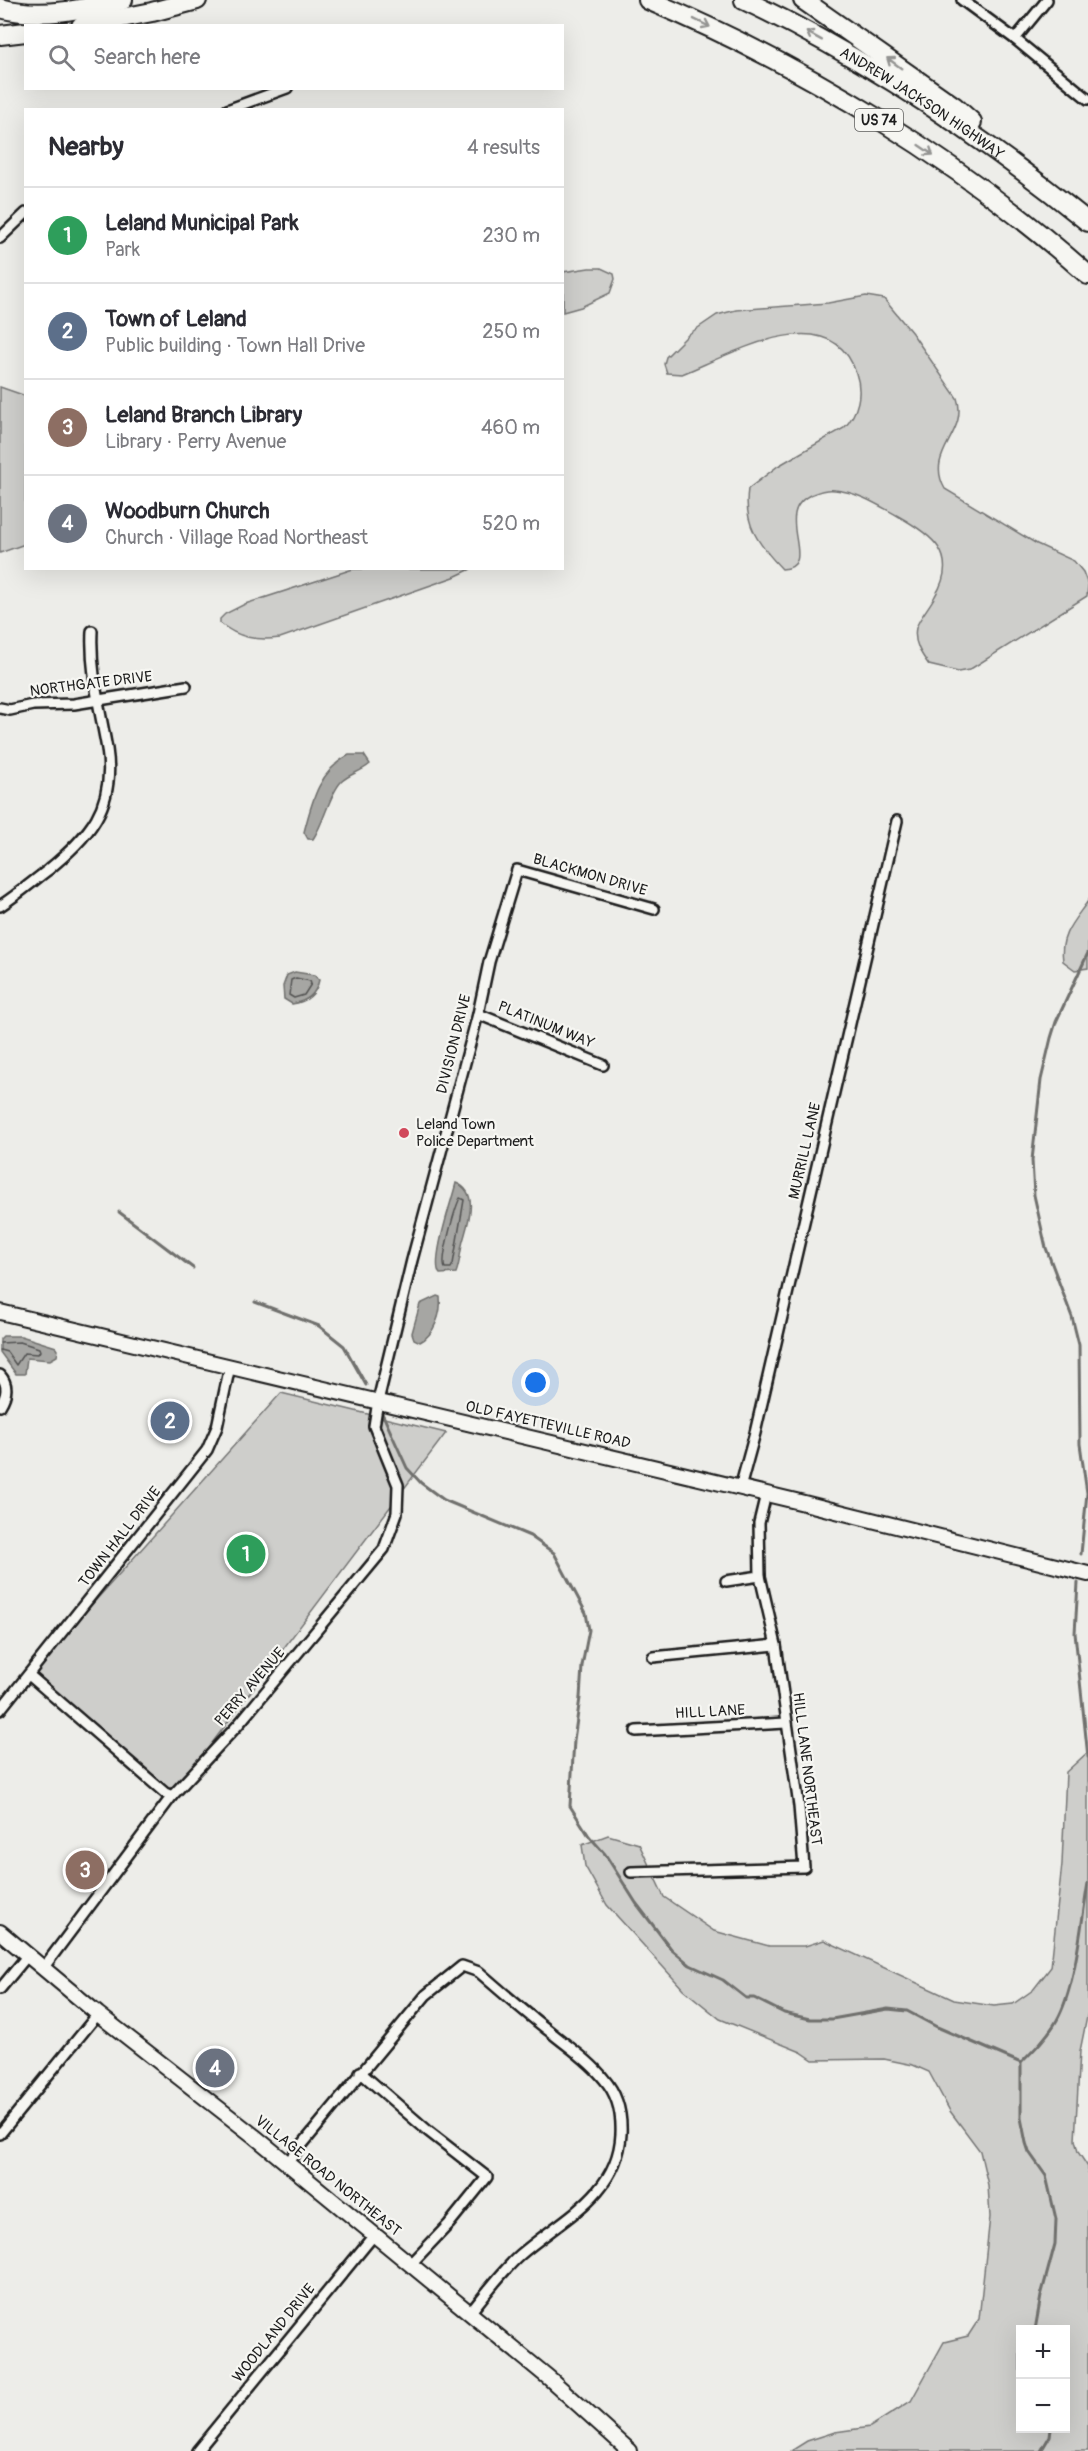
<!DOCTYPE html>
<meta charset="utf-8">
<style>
body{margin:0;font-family:Pangolin,sans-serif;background:#f7f7f7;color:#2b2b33}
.controls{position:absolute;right:18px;bottom:18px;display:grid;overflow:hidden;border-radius:0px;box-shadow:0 6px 24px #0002}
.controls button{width:54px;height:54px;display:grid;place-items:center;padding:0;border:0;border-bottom:2px solid #e1e1e2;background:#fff;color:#2b2b33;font:30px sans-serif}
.you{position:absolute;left:536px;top:1383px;width:21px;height:21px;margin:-15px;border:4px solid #fff;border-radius:50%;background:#1a73e8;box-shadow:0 0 0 9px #1a73e833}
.badge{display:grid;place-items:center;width:39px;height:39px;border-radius:50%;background:#ea580c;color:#fff;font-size:20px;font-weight:700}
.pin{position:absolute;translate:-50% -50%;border:3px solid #fff;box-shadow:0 2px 6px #0006}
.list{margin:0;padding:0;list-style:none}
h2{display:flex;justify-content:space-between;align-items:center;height:78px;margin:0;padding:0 24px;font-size:26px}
h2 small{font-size:20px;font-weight:400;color:#7c7c81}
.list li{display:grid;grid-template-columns:39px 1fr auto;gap:18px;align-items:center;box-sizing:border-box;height:96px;padding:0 24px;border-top:2px solid #e1e1e2}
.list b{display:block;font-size:22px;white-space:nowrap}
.list p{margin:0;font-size:20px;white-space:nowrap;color:#7c7c81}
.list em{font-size:20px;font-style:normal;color:#7c7c81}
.icon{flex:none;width:33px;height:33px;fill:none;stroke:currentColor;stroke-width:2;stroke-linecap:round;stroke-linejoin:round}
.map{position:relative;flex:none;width:1088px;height:2451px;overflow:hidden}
.search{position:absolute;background:#fff;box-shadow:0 6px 24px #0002;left:24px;top:24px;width:540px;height:66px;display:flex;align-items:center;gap:15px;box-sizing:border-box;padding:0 21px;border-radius:0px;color:#7c7c81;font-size:22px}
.panel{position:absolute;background:#fff;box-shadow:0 6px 24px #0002;left:24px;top:108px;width:540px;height:462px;border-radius:0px}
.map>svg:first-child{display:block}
</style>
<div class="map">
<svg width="1088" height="2451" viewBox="0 0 1088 2451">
<rect width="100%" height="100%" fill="#edede9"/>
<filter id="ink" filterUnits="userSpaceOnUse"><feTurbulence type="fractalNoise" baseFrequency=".0167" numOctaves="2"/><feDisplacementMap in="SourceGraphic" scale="12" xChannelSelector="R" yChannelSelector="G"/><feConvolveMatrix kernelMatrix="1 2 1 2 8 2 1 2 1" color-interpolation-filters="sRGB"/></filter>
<g filter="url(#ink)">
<g fill="#cececb" stroke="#757574" stroke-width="1.5" fill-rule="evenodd">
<path d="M589,268H601L614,274L615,279L610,293L581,307L563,312V272Z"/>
<path d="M866,296L884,299L912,333L957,398C969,434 924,452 945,489L1037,544L1074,561L1083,572L1088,585L1087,596L969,670L958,672L929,665C921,654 913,642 916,628C919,618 930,606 935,596C960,555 932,535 898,516C878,505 858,492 835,490C827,489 820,491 813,494C769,511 822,567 782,569C759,545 743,525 748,489L778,466L844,428C858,413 863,393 856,373C831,296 730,355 682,374L667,373L664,364L666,357L689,334L717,315L736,310L828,303Z"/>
<path d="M0,387L26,396L25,544L0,553Z"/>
<path d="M353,569H471L454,577L280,638C257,641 238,638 220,623V619L225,614L245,604Z"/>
<path d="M1088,901V968L1075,970L1063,961C1059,935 1074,921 1088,901Z"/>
<path d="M281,1393L446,1433L172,1796L29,1675Z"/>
<path d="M1088,1752V2012L1080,2051L1075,2140L1078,2152L1088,2167V2451H791L807,2441L835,2432L870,2427L911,2401L944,2342L968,2336L979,2319L990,2217L988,2185L980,2151L950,2111L929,2072L913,2065L884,2059L813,2060L801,2052L720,2019L683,1989L607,1905L585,1866L582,1845L608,1835L639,1844L664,1897L714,1931L769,1946H805L824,1940L954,2000L994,2006L1013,2004L1033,1990L1051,1967L1062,1864L1066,1772ZM1020,2330H1066V2428H1020Z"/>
</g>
<g fill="#a6a6a3" stroke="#6f6f6d" stroke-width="1.5">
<path d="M349,755H364L370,764C361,772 349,774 341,782C329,795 324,823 313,839H308L304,832C312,801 319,771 349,755Z"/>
<path d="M295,972L314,975L319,980C316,995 306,1002 292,1004L284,999L283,986L287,975Z"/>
<path d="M456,1183C480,1192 468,1223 463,1241C460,1252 460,1263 456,1273L440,1274C430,1263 452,1200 456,1183Z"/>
<path d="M437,1296L440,1297C442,1313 434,1335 420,1342L414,1339L412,1333L420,1304Z"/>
<path d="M3,1336H21L56,1347L58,1350L57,1356L50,1360L27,1358L25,1374H16L0,1352V1339Z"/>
</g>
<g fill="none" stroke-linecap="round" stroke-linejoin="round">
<g stroke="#535352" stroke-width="1.5">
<path d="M296,978L310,981L311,984L304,995L294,998L289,995L291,980Z"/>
<path d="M460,1198L464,1200L453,1264L451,1268H445C440,1260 455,1208 460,1198Z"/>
<path d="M0,1343L20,1342L39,1348L40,1351L38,1354L24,1353L16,1365L7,1352L0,1350"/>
</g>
<g stroke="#6f6f6d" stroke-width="3">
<path d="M119,1212L193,1268"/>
<path d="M255,1302L319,1326L344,1346L366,1385"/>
<path d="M382,1413L407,1468L421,1483L444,1500L530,1536L554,1553L586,1613L589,1630L582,1666L580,1698L574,1740L570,1806L589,1836L605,1854L636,1903L672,1950L690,1965L723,1980L746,1998H754L784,2013L810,2019H832L888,2009L907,2011L937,2027L1021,2063"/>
<path d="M1081,1554L1087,1493L1080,1444L1079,1345L1072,1317L1046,1248L1034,1195L1032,1160L1041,1080L1051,1038L1056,1022L1088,953"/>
<path d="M1078,1583L1075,1633L1088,1757"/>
<path d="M1035,2330L1041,2296L1055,2244L1056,2219L1046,2176L1029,2152L1026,2143L1021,2118V2063C1034,2050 1048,2036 1057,2020C1076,1986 1081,1923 1088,1883"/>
<path d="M1041,2451L1050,2436L1051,2428"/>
</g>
<g stroke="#1c1c1c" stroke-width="14">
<g id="street">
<path d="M962,0L1015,39L1088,99"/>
<path d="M1015,39L1047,0"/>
<path d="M227,110L287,88"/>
<path d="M0,238L26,213"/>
<path d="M0,708L10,710L33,705L74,704L186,686"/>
<path d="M0,906C17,895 32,882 48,870C89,836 116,807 107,749C100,709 90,672 92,631"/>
<path d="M478,1014L603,1065"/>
<path d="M0,1375C9,1385 7,1395 0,1406"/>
<path d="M740,1488L755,1433L897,821"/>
<path d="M726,1581L760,1576"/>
<path d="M653,1657L776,1645"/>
<path d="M29,1675L165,1793L172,1796"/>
<path d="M0,1710L207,1450L217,1427L230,1366"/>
<path d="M636,1731L786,1723"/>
<path d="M631,1872L804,1867L799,1806L776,1645L760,1576L759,1523L766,1494"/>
<path d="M44,1967L172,1796L238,1725L384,1549L397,1513L398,1485L374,1426L378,1401L412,1260L478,1014L489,962L517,870L654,909"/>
<path d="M0,1989L28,1955"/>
<path d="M360,2072L428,2131L487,2177L449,2224L410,2265"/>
<path d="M0,2134L98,2014"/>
<path d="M287,2163L426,1995L462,1966L479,1972C503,1993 527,2014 553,2034C570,2048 590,2061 604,2079C618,2095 622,2113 621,2134C618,2195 561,2219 520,2255C501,2272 485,2295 469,2314"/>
<path d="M197,2451L374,2235"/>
</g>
</g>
<g stroke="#1c1c1c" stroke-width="18">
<g id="secondary">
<path d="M0,1312L800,1502L1088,1574"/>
<path d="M0,1932L98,2014L254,2136L549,2378L630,2451"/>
</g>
</g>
<g stroke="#1c1c1c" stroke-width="22">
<g id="highway">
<path d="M648,0C807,67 959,160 1088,275"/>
<path id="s1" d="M744,0C868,59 982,136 1088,222"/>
<path d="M803,0L954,106L972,122"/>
<path d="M0,8C40,19 84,9 123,0"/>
<path d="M81,26L152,12L197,0"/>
<path d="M0,35L26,32"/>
</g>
</g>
<use href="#street" stroke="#f6f6f2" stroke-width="9"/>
<use href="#secondary" stroke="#f6f6f2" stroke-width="14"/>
<use href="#highway" stroke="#f6f6f2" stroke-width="18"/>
</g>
<defs><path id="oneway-shaft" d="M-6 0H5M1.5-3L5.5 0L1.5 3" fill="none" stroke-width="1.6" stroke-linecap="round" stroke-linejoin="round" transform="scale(1.5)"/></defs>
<g stroke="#949492">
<use href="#oneway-shaft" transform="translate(702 23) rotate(26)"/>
<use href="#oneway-shaft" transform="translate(814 36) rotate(-151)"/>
<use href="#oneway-shaft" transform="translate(894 63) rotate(-144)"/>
<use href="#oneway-shaft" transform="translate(926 150) rotate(34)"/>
</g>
</g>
<circle fill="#d1495b" stroke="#f6f6f2" stroke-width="2" cx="404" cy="1133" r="6"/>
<g text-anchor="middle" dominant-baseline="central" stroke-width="4.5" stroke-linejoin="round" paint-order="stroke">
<rect fill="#f6f6f2" stroke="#5d5d5c" stroke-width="1.5" x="855" y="109" width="48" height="22" rx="4.5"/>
<g font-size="14" font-weight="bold" fill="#1c1c1c">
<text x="879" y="120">US 74</text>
</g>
<g font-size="15" fill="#1c1c1c" stroke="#f6f6f2">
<text stroke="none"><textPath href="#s1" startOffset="206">ANDREW JACKSON HIGHWAY</textPath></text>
<text transform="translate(91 684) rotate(-7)">NORTHGATE DRIVE</text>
<text transform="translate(590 875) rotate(16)">BLACKMON DRIVE</text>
<text transform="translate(546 1025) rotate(22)">PLATINUM WAY</text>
<text transform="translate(454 1044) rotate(-76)">DIVISION DRIVE</text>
<text transform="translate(805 1151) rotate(-77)">MURRILL LANE</text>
<text transform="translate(548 1425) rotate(13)">OLD FAYETTEVILLE ROAD</text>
<text transform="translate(120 1537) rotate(-52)">TOWN HALL DRIVE</text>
<text transform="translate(250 1687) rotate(-49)">PERRY AVENUE</text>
<text transform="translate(710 1712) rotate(-3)">HILL LANE</text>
<text transform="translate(807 1769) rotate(83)">HILL LANE NORTHEAST</text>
<text transform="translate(328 2176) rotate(39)">VILLAGE ROAD NORTHEAST</text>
<text transform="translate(274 2333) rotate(-51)">WOODLAND DRIVE</text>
</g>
<g font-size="15" fill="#1c1c1c" stroke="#f6f6f2" text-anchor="start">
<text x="416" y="1124">Leland Town<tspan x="416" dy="17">Police Department</tspan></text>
</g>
</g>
</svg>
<div class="controls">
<button>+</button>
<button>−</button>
</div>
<div class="you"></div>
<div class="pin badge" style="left:246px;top:1554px;background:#2e9e5b">1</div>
<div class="pin badge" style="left:170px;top:1421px;background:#5c6f8a">2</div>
<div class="pin badge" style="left:85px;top:1870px;background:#8d6e63">3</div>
<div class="pin badge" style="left:215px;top:2068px;background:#6b7280">4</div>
<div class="search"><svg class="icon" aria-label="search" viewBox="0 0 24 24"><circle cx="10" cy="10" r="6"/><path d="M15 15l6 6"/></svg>Search here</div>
<section class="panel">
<h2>Nearby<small>4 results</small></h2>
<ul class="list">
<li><span class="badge" style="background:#2e9e5b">1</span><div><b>Leland Municipal Park</b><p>Park</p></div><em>230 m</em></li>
<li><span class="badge" style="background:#5c6f8a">2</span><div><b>Town of Leland</b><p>Public building · Town Hall Drive</p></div><em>250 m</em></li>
<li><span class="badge" style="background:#8d6e63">3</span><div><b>Leland Branch Library</b><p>Library · Perry Avenue</p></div><em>460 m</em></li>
<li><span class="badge" style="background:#6b7280">4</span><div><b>Woodburn Church</b><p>Church · Village Road Northeast</p></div><em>520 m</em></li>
</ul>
</section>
</div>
